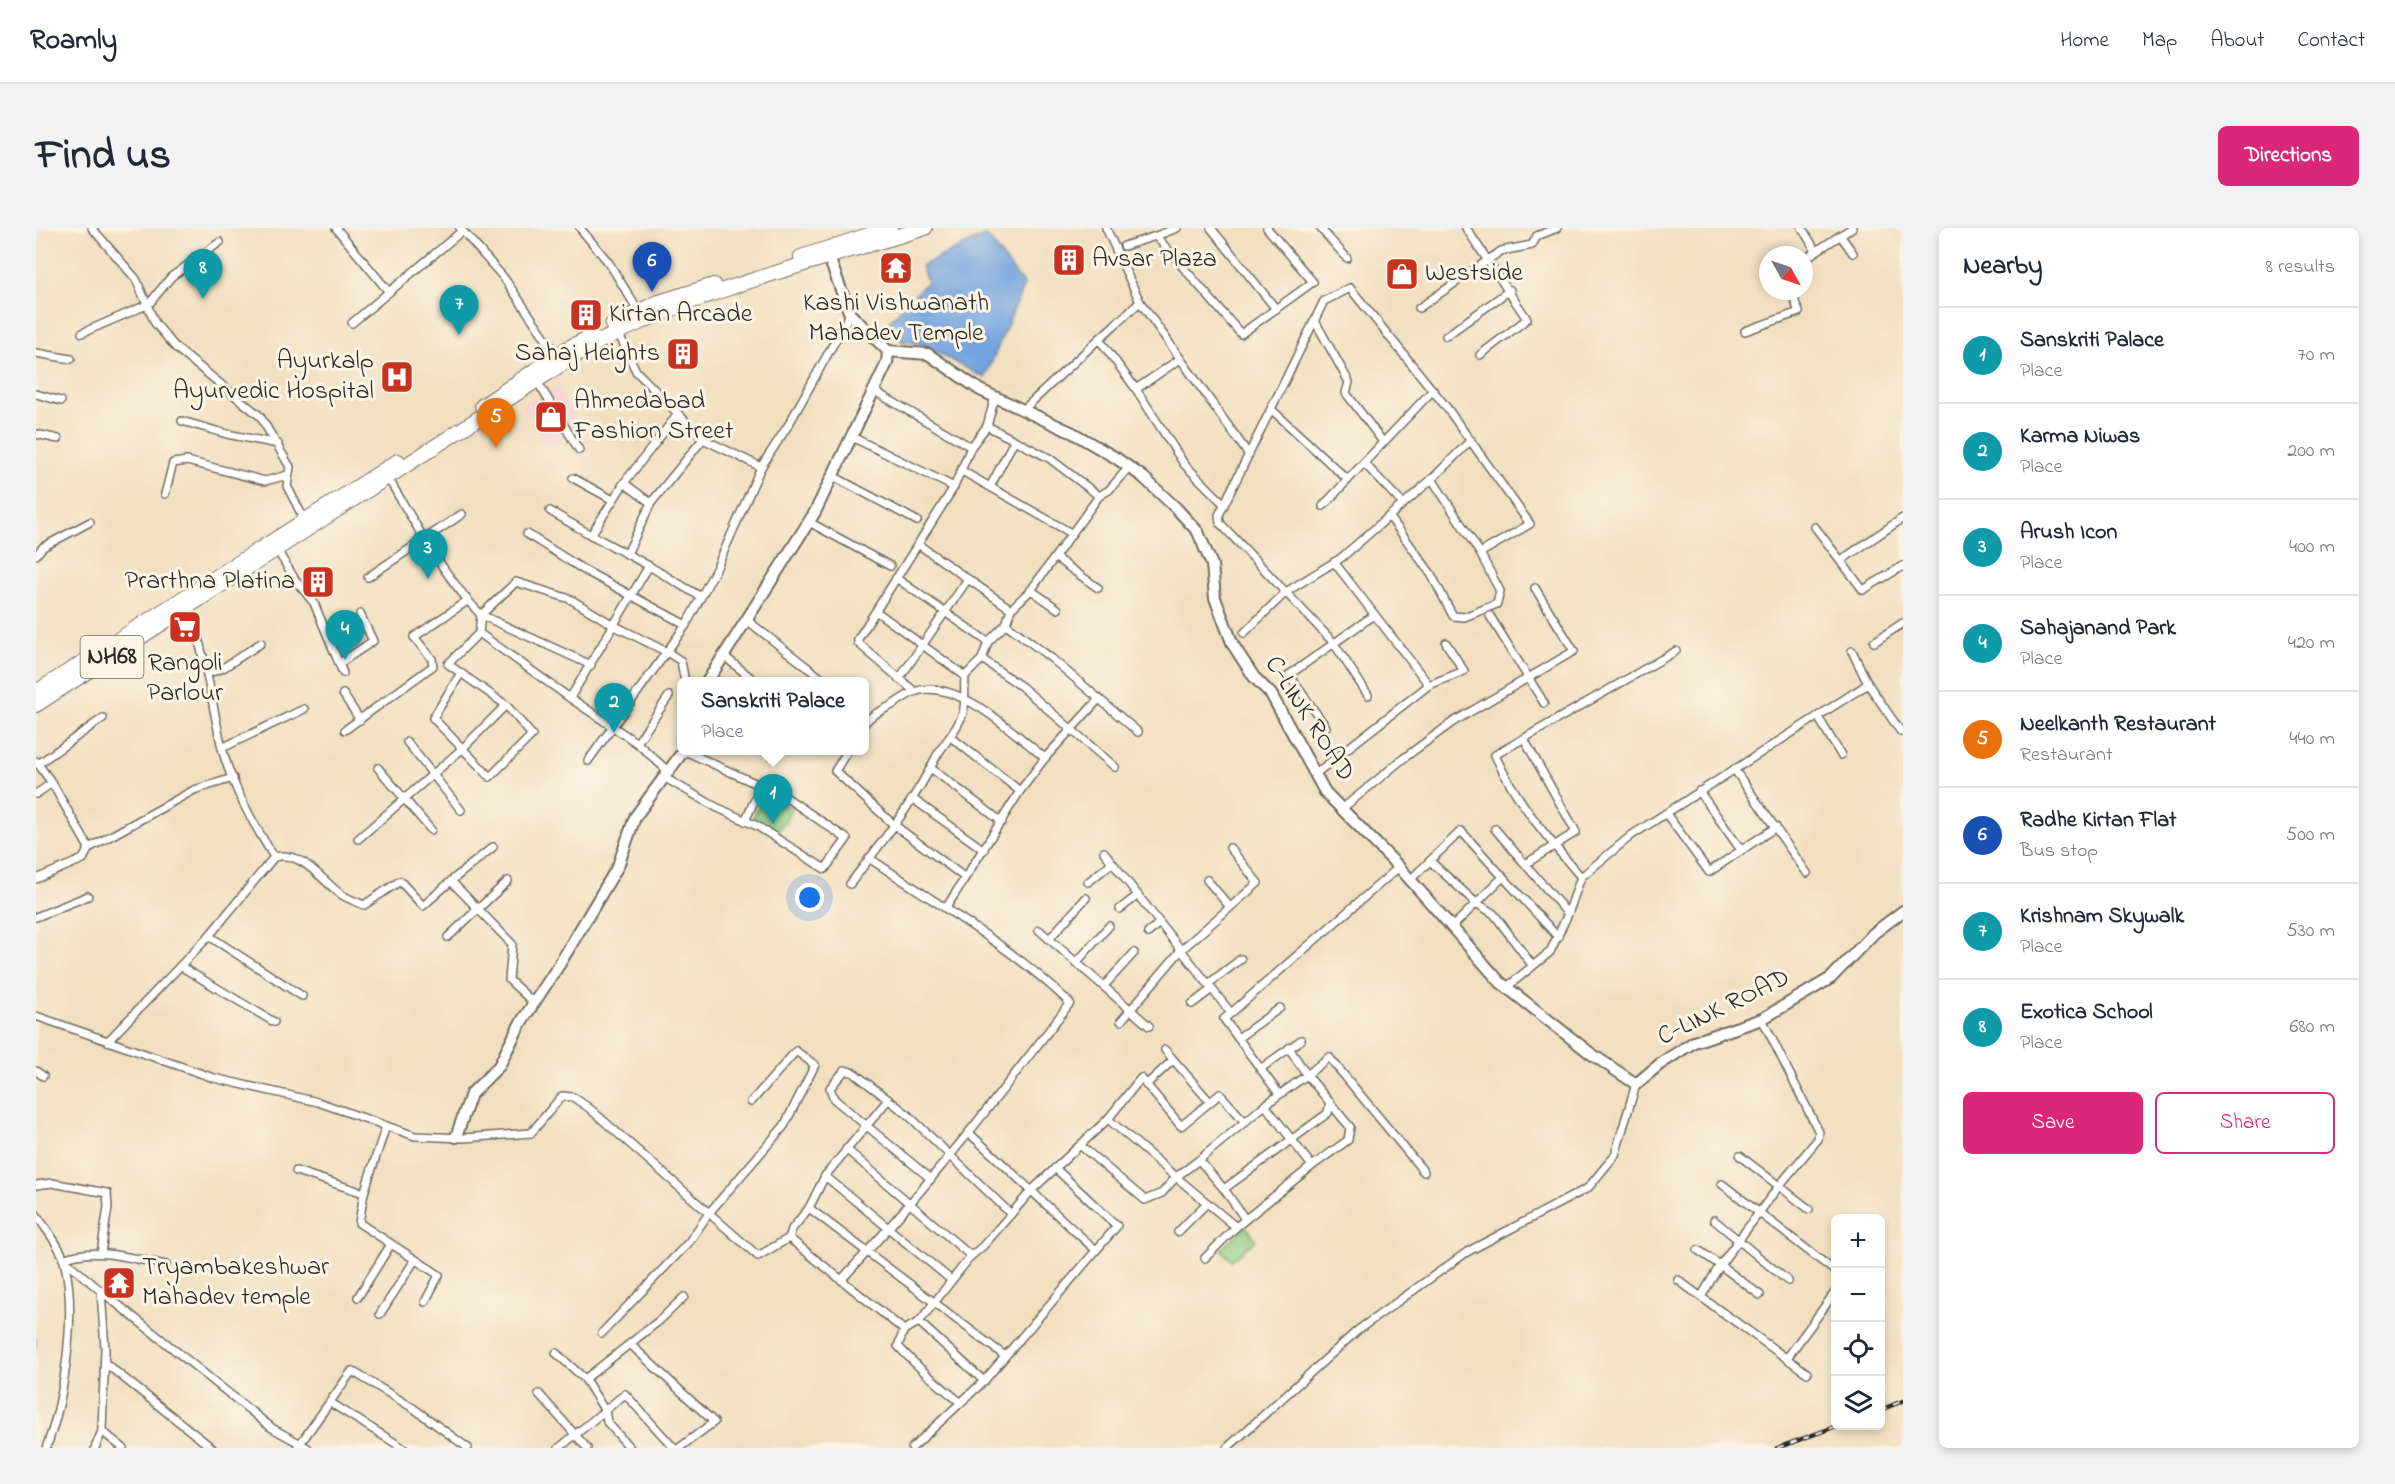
<!DOCTYPE html>
<meta charset="utf-8">
<style>
body{margin:0;font-family:"Indie Flower",sans-serif;background:#f2f2f3;color:#1f2937}
.controls{position:absolute;right:18px;bottom:18px;display:grid;overflow:hidden;border-radius:9px;box-shadow:0 3px 9px #0003}
.controls button{width:54px;height:54px;display:grid;place-items:center;padding:0;border:0;border-bottom:2px solid #e0e1e3;background:#fff;color:#1f2937;font:30px sans-serif}
.compass{position:absolute;left:1723px;top:18px;width:54px;height:54px;border-radius:50%;background:#fff;box-shadow:0 3px 9px #0003;rotate:130deg}
.you{position:absolute;left:774px;top:670px;width:21px;height:21px;margin:-15px;border:4px solid #fff;border-radius:50%;background:#1a73e8;box-shadow:0 0 0 9px #1a73e833}
.badge{display:grid;place-items:center;width:39px;height:39px;border-radius:50%;background:#db2777;color:#fff;font-size:20px;font-weight:700}
.pin{position:absolute;translate:-50% -50px;filter:drop-shadow(0 2px 3px #0008)}
.pin::after{content:'';position:absolute;top:32px;width:21px;height:18px;background:inherit;clip-path:polygon(0 0,100% 0,50% 100%)}
.popup{position:absolute;left:641px;top:449px;width:192px;height:78px;box-sizing:border-box;display:grid;place-content:center;border-radius:9px;background:#fff;filter:drop-shadow(0 2px 4px #0005);font-size:20px;white-space:nowrap;color:#747a83}
.popup b{font-size:22px;color:#1f2937}
.popup::after{content:'';position:absolute;left:50%;top:100%;margin-left:-12px;border:12px solid transparent;border-top-color:#fff}
.list{margin:0;padding:0;list-style:none}
h2{display:flex;justify-content:space-between;align-items:center;height:78px;margin:0;padding:0 24px;font-size:26px}
h2 small{font-size:20px;font-weight:400;color:#747a83}
.list li{display:grid;grid-template-columns:39px 1fr auto;gap:18px;align-items:center;box-sizing:border-box;height:96px;padding:0 24px;border-top:2px solid #e0e1e3}
.list b{display:block;font-size:22px;white-space:nowrap}
.list p{margin:0;font-size:20px;white-space:nowrap;color:#747a83}
.list em{font-size:20px;font-style:normal;color:#747a83}
.actions{display:flex;gap:12px;padding:18px 24px}
.actions a{flex:1;padding:14px 0;border:2px solid #db2777;border-radius:9px;text-align:center;font-size:21px;color:#db2777}
.actions .main{background:#db2777;color:#fff}
.icon{flex:none;width:33px;height:33px;fill:none;stroke:currentColor;stroke-width:2;stroke-linecap:round;stroke-linejoin:round}
.map{position:relative;flex:none;width:1867px;height:1220px;overflow:hidden;border-radius:9px}
header{display:flex;align-items:center;gap:36px;box-sizing:border-box;height:84px;padding:0 30px;background:#fff;border-bottom:2px solid #e0e1e3}
header strong{font-size:28px}
nav{display:flex;gap:33px;margin-inline-start:auto;font-size:21px}
.intro{display:flex;align-items:center;justify-content:space-between;box-sizing:border-box;height:144px;padding:0 36px}
h1{margin:0;font-size:42px}
.button{padding:15px 27px;border-radius:9px;background:#db2777;color:#fff;font-size:21px;font-weight:700}
main{display:flex;gap:36px;padding:0 36px}
aside{flex:1;background:#fff;border-radius:9px;box-shadow:0 3px 9px #0003}
.map>svg:first-child{display:block}
</style>
<header>
<strong>Roamly</strong>
<nav><a>Home</a><a>Map</a><a>About</a><a>Contact</a></nav>
</header>
<div class="intro"><h1>Find us</h1><a class="button">Directions</a></div>
<main>
<div class="map">
<svg width="1867" height="1220" viewBox="0 0 1867 1220">
<rect width="100%" height="100%" fill="#fcf5e5"/>
<filter id="ink" filterUnits="userSpaceOnUse"><feTurbulence type="fractalNoise" baseFrequency=".0167" numOctaves="2"/><feDisplacementMap in="SourceGraphic" scale="12" xChannelSelector="R" yChannelSelector="G"/><feConvolveMatrix kernelMatrix="1 2 1 2 8 2 1 2 1" color-interpolation-filters="sRGB"/></filter>
<filter id="wash" filterUnits="userSpaceOnUse"><feTurbulence type="fractalNoise" baseFrequency=".008" numOctaves="4" result="noise"/><feDisplacementMap in="SourceGraphic" scale="24" xChannelSelector="R" yChannelSelector="G"/><feGaussianBlur stdDeviation="1.35" result="paint"/><feColorMatrix in="noise" values="0 0 0 0 0 0 0 0 0 0 0 0 0 0 0 0 0 1.4 0 .05"/><feComposite in="paint" operator="in"/></filter>
<g filter="url(#wash)">
<rect width="100%" height="100%" fill="#f1dfc0"/>
<path fill="#f6cfd7" d="M521,159L543,200L509,218L487,177Z"/>
<g fill="#89ca82" stroke="#5a7a56" stroke-width="1.5">
<path d="M729,566L756,580L742,605L716,591Z"/>
<path d="M1210,998L1220,1012L1195,1033L1185,1021Z"/>
</g>
<path fill="#72a3dd" stroke="#4e6784" stroke-width="1.5" d="M950,7L988,57L949,150L883,115L866,114L853,93L891,54L885,38Z"/>
<g fill="none" stroke-linecap="round" stroke-linejoin="round">
<path stroke="#72a3dd" stroke-width="2" d="M0,1110V1120"/>
</g>
</g>
<g filter="url(#ink)">
<g fill="none" stroke-linecap="round" stroke-linejoin="round">
<g stroke="#706a5f" stroke-width="10">
<g id="street">
<path d="M56,0L100,51L119,95L140,120L224,188L254,239L251,258L270,295"/>
<path d="M300,0L353,64"/>
<path d="M424,0L468,50L521,127"/>
<path d="M544,0L573,35L603,84"/>
<path d="M1070,0L1104,74L1063,111L1100,161L1148,236L1188,276"/>
<path d="M1141,0L1120,8L1205,106L1277,54L1231,0"/>
<path d="M1175,0L1240,81"/>
<path d="M1284,0L1311,30"/>
<path d="M1430,0L1491,91L1444,127"/>
<path d="M1766,0L1780,23"/>
<path d="M1804,7L1817,25"/>
<path d="M1501,8L1521,0"/>
<path d="M1088,18L1120,8"/>
<path d="M1768,31L1816,0"/>
<path d="M1104,74L1213,227"/>
<path d="M1383,80L1465,23L1496,17L1501,8"/>
<path d="M1279,93L1313,154L1310,165L1347,214"/>
<path d="M316,95L426,3"/>
<path d="M1709,103L1763,84L1755,63"/>
<path d="M582,104L600,143L667,211L615,275L588,255"/>
<path d="M46,105L113,76L135,49L184,14"/>
<path d="M1410,108L1474,62"/>
<path d="M0,125L35,131"/>
<path d="M501,153L543,222"/>
<path d="M1100,161L1144,131"/>
<path d="M838,163L935,219"/>
<path d="M0,166L25,173"/>
<path d="M1235,181L1312,252"/>
<path d="M987,182L1063,111"/>
<path d="M146,193L191,206L242,216"/>
<path d="M951,198L1013,230L1063,268"/>
<path d="M0,206L22,211"/>
<path d="M816,209L918,259"/>
<path d="M667,211L725,239"/>
<path d="M1328,235L1367,276"/>
<path d="M926,243L1035,305"/>
<path d="M797,248L881,293"/>
<path d="M352,250C380,297 407,347 445,387L480,354L534,371L579,398L631,424L645,433L648,449"/>
<path d="M537,250L577,272"/>
<path d="M955,257L978,213"/>
<path d="M129,266L137,235L151,233L229,253L252,247"/>
<path d="M615,275L591,326L555,307L588,255L642,186"/>
<path d="M1287,278L1397,162"/>
<path d="M514,283L555,307"/>
<path d="M1353,288L1395,346L1417,388L1428,389L1461,376L1464,363L1444,325"/>
<path d="M773,294L854,338"/>
<path d="M1779,299L1827,362L1867,338"/>
<path d="M491,306L548,342L650,397"/>
<path d="M883,317L975,381"/>
<path d="M241,322L260,353L278,375L307,445"/>
<path d="M591,326L613,338"/>
<path d="M0,327L7,319L54,294"/>
<path d="M1020,330L1062,360"/>
<path d="M1804,333L1867,290"/>
<path d="M332,349L426,286"/>
<path d="M860,350L952,414"/>
<path d="M995,362L1022,381"/>
<path d="M152,380C170,426 175,473 186,520C196,559 217,595 238,629C266,622 285,652 306,667C313,671 321,674 328,677L364,653L387,678L415,653L476,716L473,752L498,775"/>
<path d="M841,384L929,448"/>
<path d="M1454,388L1508,475"/>
<path d="M712,393L790,454"/>
<path d="M970,396L1015,430L1102,504"/>
<path d="M1208,405L1250,364L1305,330L1396,251L1435,212"/>
<path d="M1838,414L1867,395"/>
<path d="M1816,423L1832,456"/>
<path d="M688,428L720,454"/>
<path d="M946,431L986,459L1079,539"/>
<path d="M304,435L337,413L324,386"/>
<path d="M173,445L187,440L225,415"/>
<path d="M425,445L397,490L454,549L496,507L470,477L412,436L443,405"/>
<path d="M863,451L932,351"/>
<path d="M1393,457L1428,443L1410,415"/>
<path d="M878,463L822,415V411L918,259L935,219L951,198L959,169"/>
<path d="M307,466L324,492"/>
<path d="M1332,467L1297,414L1184,295L1183,287L1288,73L1314,60L1411,180L1494,296L1444,325L1396,251"/>
<path d="M534,470L443,405L445,387L555,437"/>
<path d="M1782,489L1805,527"/>
<path d="M828,496C836,485 846,483 858,476C864,472 871,467 878,464C919,448 979,506 1009,530"/>
<path d="M1290,499L1253,447L1338,387"/>
<path d="M309,502L397,438L396,431L378,409L431,373"/>
<path d="M916,510L984,563"/>
<path d="M1488,511L1540,604L1491,635"/>
<path d="M371,514L425,582"/>
<path d="M601,515L633,468"/>
<path d="M186,520L268,481"/>
<path d="M812,522L799,543L857,596L928,649"/>
<path d="M0,533L16,555L53,620"/>
<path d="M552,533L650,397L681,339L725,239L753,196L814,86"/>
<path d="M2,536L67,490"/>
<path d="M342,540L395,602"/>
<path d="M896,541L966,594"/>
<path d="M1698,541L1771,645"/>
<path d="M633,544L601,515L534,470L613,338L665,369"/>
<path d="M1279,546L1393,457L1298,334"/>
<path d="M629,550L680,579L721,598L789,641L811,611L751,570L649,523"/>
<path d="M1663,563L1705,622"/>
<path d="M0,566L16,555"/>
<path d="M877,571L948,622"/>
<path d="M1307,580L1368,530L1417,494L1538,423L1499,360"/>
<path d="M1631,587L1673,644L1740,599"/>
<path d="M709,593L725,558"/>
<path d="M1459,601L1532,686"/>
<path d="M322,611L426,521L470,477"/>
<path d="M1068,624L1145,722L1222,655L1194,620"/>
<path d="M1394,633L1439,674L1458,686L1496,737"/>
<path d="M1545,649C1513,612 1479,572 1459,527L1640,423"/>
<path d="M0,651L47,631L53,620L158,562L197,550"/>
<path d="M1171,652L1194,679"/>
<path d="M1374,652L1425,603L1522,709"/>
<path d="M415,653L457,619"/>
<path d="M1052,654L1076,635"/>
<path d="M814,656C844,616 877,576 899,531C907,515 921,504 927,485C930,475 928,459 929,448L946,431L952,414L970,396L975,381L995,362L1063,268L1073,262L1093,239"/>
<path d="M910,680L984,563L1009,530L1063,471"/>
<path d="M1084,681L1102,667"/>
<path d="M0,689L52,668"/>
<path d="M1415,700L1466,650"/>
<path d="M1003,702L1113,798"/>
<path d="M1112,705L1123,695"/>
<path d="M173,708L266,768"/>
<path d="M412,709L472,653"/>
<path d="M1013,711L1050,670"/>
<path d="M1040,735L1073,698"/>
<path d="M144,738L238,794"/>
<path d="M1172,756L1205,731"/>
<path d="M1068,758L1098,725"/>
<path d="M1471,759L1514,724L1532,686L1545,649L1596,607L1832,456L1865,504"/>
<path d="M1156,776L1176,761"/>
<path d="M1195,785L1363,639"/>
<path d="M0,788L178,850L282,874L379,908L427,910L495,905L526,868L537,869L553,880L722,1028L753,1010L756,1001L773,980L789,948L851,873"/>
<path d="M1085,793L1145,722L1195,785L1188,791L1243,866"/>
<path d="M1202,810L1244,780"/>
<path d="M72,813L173,708L238,629"/>
<path d="M1129,822L1174,874"/>
<path d="M1224,841L1265,812"/>
<path d="M0,843L7,848"/>
<path d="M1110,857L1137,832"/>
<path d="M350,898L328,965L323,995L403,1047L389,1074"/>
<path d="M934,906C977,944 1016,984 1060,1022"/>
<path d="M1045,918L1109,972L1126,965L1140,949L1072,891"/>
<path d="M810,921L935,1028"/>
<path d="M1704,928L1773,981"/>
<path d="M1163,932L1229,877"/>
<path d="M1276,938L1312,912L1314,899L1271,847L1293,829L1388,944"/>
<path d="M260,943L328,965"/>
<path d="M789,948L914,1051"/>
<path d="M895,951L798,871L794,860L809,842L818,845L871,886L975,986"/>
<path d="M1686,956L1800,1044"/>
<path d="M0,957L16,955L71,965L72,979L65,1025"/>
<path d="M773,980L969,1128"/>
<path d="M0,986C8,999 22,1015 27,1029C42,1080 29,1172 10,1220"/>
<path d="M1209,991L1188,961L1292,885L1294,874"/>
<path d="M1678,992L1752,1053"/>
<path d="M1200,999L1276,938L1229,877L1271,847L1253,820"/>
<path d="M1142,1004L1171,975"/>
<path d="M753,1010L868,1102"/>
<path d="M1662,1022L1684,1037L1665,1069L1771,1145"/>
<path d="M1169,1030L1200,999L1140,949L1163,932L1188,961"/>
<path d="M806,1051C888,964 961,870 1034,775C975,718 901,676 833,630"/>
<path d="M1642,1052L1665,1069"/>
<path d="M65,1063L236,1200L272,1220"/>
<path d="M1724,1067L1684,1037L1743,958L1782,911L1783,904L1726,791"/>
<path d="M322,1069L355,1016"/>
<path d="M344,1086L379,1032"/>
<path d="M883,1094L948,1153"/>
<path d="M566,1105L653,1014L673,985L748,898L779,837L760,823L715,874"/>
<path d="M594,1116L678,1194L643,1220"/>
<path d="M520,1125L549,1151L569,1183L571,1194L594,1220"/>
<path d="M1751,1130L1800,1063"/>
<path d="M69,1135L176,1220"/>
<path d="M549,1151L624,1092L648,1069"/>
<path d="M503,1166L551,1220"/>
<path d="M924,1174C902,1156 881,1139 862,1118L868,1102L883,1094L935,1028L947,1018L996,962L1072,891L1105,850L1145,898L1184,866L1209,894"/>
<path d="M295,1175L367,1220"/>
<path d="M59,1220L66,1203"/>
<path d="M87,1220L66,1203L69,1121L65,1063L27,1031C59,1018 97,1031 130,1037"/>
<path d="M261,1220L316,1143L377,1180L432,1220"/>
<path d="M523,1220L589,1166L638,1220"/>
<path d="M876,1220L948,1153L1081,998L1019,940"/>
<path d="M1191,1220L1322,1102L1431,1024L1552,960L1579,927L1600,856"/>
</g>
</g>
<g stroke="#706a5f" stroke-width="14">
<g id="secondary">
<path d="M791,24L814,86L852,123L892,126L944,162L1037,205L1080,230L1107,249L1141,281L1162,304L1176,337L1179,370L1197,417L1218,449L1235,466L1289,564L1363,639L1464,754L1554,825L1600,856L1624,836L1658,814L1726,791L1795,750L1838,705L1867,683"/>
<path d="M671,454L779,284L851,135L852,123"/>
<path d="M646,510V515"/>
<path d="M420,909L435,866L463,838L484,796L523,737L582,638L599,589L648,522"/>
</g>
</g>
<g stroke="#706a5f" stroke-width="16">
<g id="highway">
<path d="M765,29L854,0"/>
<path d="M576,97L620,75L678,57"/>
<path d="M446,178L532,120L556,108"/>
<path d="M0,464L362,233"/>
<path d="M0,477L551,120C656,64 775,35 889,0"/>
</g>
</g>
<use href="#street" stroke="#fff" stroke-width="7"/>
<use href="#secondary" stroke="#fff" stroke-width="10"/>
<use href="#highway" stroke="#fff" stroke-width="14"/>
<g stroke="#2b2b2b" stroke-width="4.5">
<g id="rail">
<path d="M1844,1182L1867,1173"/>
<path d="M1741,1220L1801,1198"/>
</g>
</g>
<use href="#rail" stroke="#fcf5e5" stroke-width="2" stroke-dasharray="7" stroke-linecap="butt"/>
</g>
</g>
<defs>
<g id="building-square" transform="scale(1.725)"><rect x="-9" y="-9" width="18" height="18" rx="4" fill="#c8321e" stroke="#fcf5e5"/><path d="M-4-6H4V6H1V3H-1V6H-4ZM-2.5-4.3h1.7v1.8h-1.7ZM.8-4.3h1.7v1.8H.8ZM-2.5-1h1.7V.8h-1.7ZM.8-1h1.7V.8H.8Z" fill="#fff"/></g>
<g id="temple-square" transform="scale(1.725)"><rect x="-9" y="-9" width="18" height="18" rx="4" fill="#c8321e" stroke="#fcf5e5"/><path d="M0-6L5-2H3V0L6.5 2.5H4V6H1.5V3h-3V6H-4V2.5H-6.5L-3 0V-2H-5Z" fill="#fff"/></g>
<g id="shop-square" transform="scale(1.725)"><rect x="-9" y="-9" width="18" height="18" rx="4" fill="#c8321e" stroke="#fcf5e5"/><path d="M-5-2.5h2.3a2.7 3.5 0 0 1 5.4 0H5L5.5 6h-11ZM-1.5-2.5h3a1.5 2.3 0 0 0-3 0Z" fill="#fff"/></g>
<g id="hospital-square" transform="scale(1.725)"><rect x="-9" y="-9" width="18" height="18" rx="4" fill="#c8321e" stroke="#fcf5e5"/><path d="M-5-5h3v3.5h4V-5h3V5h-3V1.5h-4V5h-3Z" fill="#fff"/></g>
<g id="supermarket-square" transform="scale(1.725)"><rect x="-9" y="-9" width="18" height="18" rx="4" fill="#c8321e" stroke="#fcf5e5"/><path d="M-6-5.5h2.5l.6 2H6L4.5 2H-2.5L-4.4-4H-6ZM-1.5 3.2a1.3 1.3 0 1 0 .1 0ZM3 3.2a1.3 1.3 0 1 0 .1 0Z" fill="#fff"/></g>
</defs>
<g fill-rule="evenodd">
<use href="#building-square" x="1033" y="32"/>
<use href="#temple-square" x="860" y="40"/>
<use href="#shop-square" x="1366" y="46"/>
<use href="#building-square" x="550" y="87"/>
<use href="#building-square" x="647" y="126"/>
<use href="#hospital-square" x="361" y="149"/>
<use href="#shop-square" x="515" y="189"/>
<use href="#building-square" x="282" y="354"/>
<use href="#supermarket-square" x="149" y="399"/>
<use href="#temple-square" x="83" y="1055"/>
</g>
<g text-anchor="middle" dominant-baseline="central" stroke-width="6" stroke-linejoin="round" paint-order="stroke">
<rect fill="#fcf5e5" stroke="#6a6863" stroke-width="1.5" x="44.5" y="408" width="63" height="42" rx="4.5"/>
<g font-size="24" font-weight="bold" fill="#2b2b2b">
<text x="76" y="429">NH68</text>
</g>
<g font-size="26" fill="#2b2b2b" stroke="#fcf5e5" text-anchor="start">
<text x="1056" y="32">Avsar Plaza</text>
<text x="1389" y="46">Westside</text>
<text x="860" y="76" text-anchor="middle">Kashi Vishwanath<tspan x="860" dy="30">Mahadev Temple</tspan></text>
<text x="573" y="87">Kirtan Arcade</text>
<text x="624" y="126" text-anchor="end">Sahaj Heights</text>
<text x="338" y="134" text-anchor="end">Ayurkalp<tspan x="338" dy="30">Ayurvedic Hospital</tspan></text>
<text x="538" y="174">Ahmedabad<tspan x="538" dy="30">Fashion Street</tspan></text>
<text x="259" y="354" text-anchor="end">Prarthna Platina</text>
<text x="149" y="436" text-anchor="middle">Rangoli<tspan x="149" dy="30">Parlour</tspan></text>
<text x="106" y="1040">Tryambakeshwar<tspan x="106" dy="30">Mahadev temple</tspan></text>
</g>
<g font-size="26" fill="#2b2b2b" stroke="#fcf5e5">
<text transform="translate(1273 491) rotate(57)">C-LINK ROAD</text>
<text transform="translate(1688 780) rotate(-26)">C-LINK ROAD</text>
</g>
</g>
</svg>
<div class="controls">
<button>+</button>
<button>−</button>
<button><svg class="icon" aria-label="locate" viewBox="0 0 24 24"><circle cx="12" cy="12" r="6"/><path d="M12 2v4M12 18v4M2 12h4M18 12h4"/></svg></button>
<button><svg class="icon" aria-label="layers" viewBox="0 0 24 24"><path d="M12 4l9 5-9 5-9-5zM3 14l9 5 9-5"/></svg></button>
</div>
<svg class="compass" viewBox="-18 -18 36 36"><path d="M0-13l5 13h-10z" fill="#e53935"/><path d="M0 13l5-13h-10z" fill="#747a83"/></svg>
<div class="you"></div>
<div class="pin badge" style="left:737px;top:596px;background:#0f9aa8">1</div>
<div class="popup"><b>Sanskriti Palace</b>Place</div>
<div class="pin badge" style="left:578px;top:505px;background:#0f9aa8">2</div>
<div class="pin badge" style="left:392px;top:351px;background:#0f9aa8">3</div>
<div class="pin badge" style="left:309px;top:432px;background:#0f9aa8">4</div>
<div class="pin badge" style="left:460px;top:220px;background:#e8710a">5</div>
<div class="pin badge" style="left:616px;top:64px;background:#1a4fb4">6</div>
<div class="pin badge" style="left:423px;top:107px;background:#0f9aa8">7</div>
<div class="pin badge" style="left:167px;top:71px;background:#0f9aa8">8</div>
</div>
<aside>
<h2>Nearby<small>8 results</small></h2>
<ul class="list">
<li><span class="badge" style="background:#0f9aa8">1</span><div><b>Sanskriti Palace</b><p>Place</p></div><em>70 m</em></li>
<li><span class="badge" style="background:#0f9aa8">2</span><div><b>Karma Niwas</b><p>Place</p></div><em>200 m</em></li>
<li><span class="badge" style="background:#0f9aa8">3</span><div><b>Arush Icon</b><p>Place</p></div><em>400 m</em></li>
<li><span class="badge" style="background:#0f9aa8">4</span><div><b>Sahajanand Park</b><p>Place</p></div><em>420 m</em></li>
<li><span class="badge" style="background:#e8710a">5</span><div><b>Neelkanth Restaurant</b><p>Restaurant</p></div><em>440 m</em></li>
<li><span class="badge" style="background:#1a4fb4">6</span><div><b>Radhe Kirtan Flat</b><p>Bus stop</p></div><em>500 m</em></li>
<li><span class="badge" style="background:#0f9aa8">7</span><div><b>Krishnam Skywalk</b><p>Place</p></div><em>530 m</em></li>
<li><span class="badge" style="background:#0f9aa8">8</span><div><b>Exotica School</b><p>Place</p></div><em>680 m</em></li>
</ul>
<div class="actions"><a class="main">Save</a><a>Share</a></div>
</aside>
</main>
